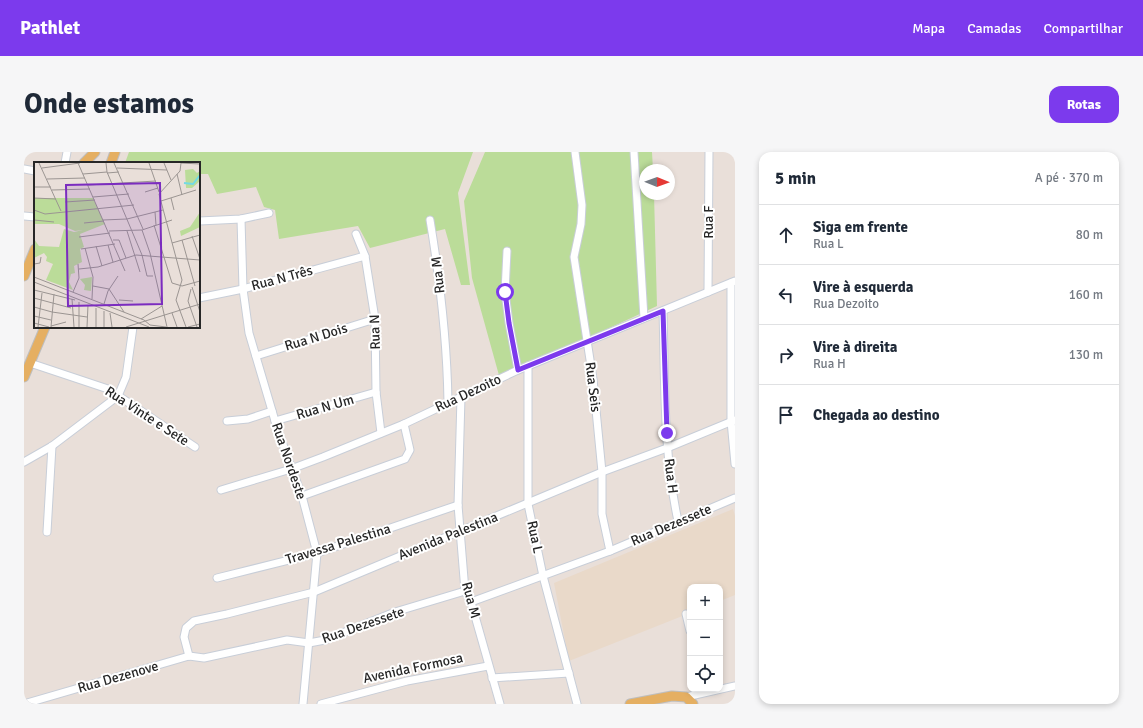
<!DOCTYPE html>
<html lang="pt">
<meta charset="utf-8">
<style>
body{margin:0;font-family:Signika,sans-serif;background:#f6f6f7;color:#1f2937}
.controls{position:absolute;right:12px;bottom:12px;display:grid;overflow:hidden;border-radius:8px;box-shadow:0 2px 6px #0003}
.controls button{width:36px;height:36px;display:grid;place-items:center;padding:0;border:0;border-bottom:1px solid #e0e1e3;background:#fff;color:#1f2937;font:20px sans-serif}
.compass{position:absolute;left:615px;top:12px;width:36px;height:36px;border-radius:50%;background:#fff;box-shadow:0 2px 6px #0003;rotate:91deg}
.stop{position:absolute;width:12px;height:12px;margin:-9px;border:3px solid #7c3aed;border-radius:50%;background:#fff}
.stop.end{background:#7c3aed;border-color:#fff;box-shadow:0 1px 4px #0008}
.list{margin:0;padding:0;list-style:none}
h2{display:flex;justify-content:space-between;align-items:center;height:52px;margin:0;padding:0 16px;font-size:17px}
h2 small{font-size:13px;font-weight:400;color:#747a83}
.list li{display:grid;grid-template-columns:26px 1fr auto;gap:12px;align-items:center;box-sizing:border-box;height:60px;padding:0 16px;border-top:1px solid #e0e1e3}
.list b{display:block;font-size:15px;white-space:nowrap}
.list p{margin:0;font-size:13px;white-space:nowrap;color:#747a83}
.list em{font-size:13px;font-style:normal;color:#747a83}
.icon{flex:none;width:22px;height:22px;fill:none;stroke:currentColor;stroke-width:2;stroke-linecap:round;stroke-linejoin:round}
.map{position:relative;flex:none;width:711px;height:552px;overflow:hidden;border-radius:12px}
header{display:flex;align-items:center;gap:24px;box-sizing:border-box;height:56px;padding:0 20px;background:#7c3aed;color:#fff}
header strong{font-size:19px}
nav{display:flex;gap:22px;margin-inline-start:auto;font-size:14px}
.intro{display:flex;align-items:center;justify-content:space-between;box-sizing:border-box;height:96px;padding:0 24px}
h1{margin:0;font-size:28px}
.button{padding:10px 18px;border-radius:12px;background:#7c3aed;color:#fff;font-size:14px;font-weight:700}
main{display:flex;gap:24px;padding:0 24px}
aside{flex:1;background:#fff;border-radius:12px;box-shadow:0 2px 6px #0003}
.map>svg:first-child{display:block}
</style>
<header>
<strong>Pathlet</strong>
<nav><a>Mapa</a><a>Camadas</a><a>Compartilhar</a></nav>
</header>
<div class="intro"><h1>Onde estamos</h1><a class="button">Rotas</a></div>
<main>
<div class="map">
<svg width="711" height="552" viewBox="0 0 711 552">
<rect width="100%" height="100%" fill="#e9dfd9"/>
<path fill="#e9d9c9" d="M709,357L711,364V443L696,449V435H666V461L545,509L530,431Z"/>
<g fill="#bbdc99">
<path d="M105,0H449L434,41L446,133H437L421,77L346,96L334,74L255,87L251,58L240,55L232,35L193,42L184,22H175V11H141L138,9L135,11H101Z"/>
<path d="M461,0H628L629,18H621V42H630L633,154L476,227L448,126L440,49Z"/>
</g>
<g fill="none" stroke-linecap="round" stroke-linejoin="round">
<g stroke="#c8ced8" stroke-width="9">
<g id="minor">
<path d="M551,0L558,53L557,72L550,105L569,227L578,320V362L586,399"/>
<path d="M610,0L620,166"/>
<path d="M41,11L43,0"/>
<path d="M0,17L11,19"/>
<path d="M0,64L11,65"/>
<path d="M217,67L219,137L225,181L254,279L278,344L293,401L279,552"/>
<path d="M406,68C416,128 423,189 424,250"/>
<path d="M175,69L217,67L245,61"/>
<path d="M332,82L341,104L351,167L352,240L357,281"/>
<path d="M483,99L481,140L485,171L494,218"/>
<path d="M707,131V269L711,312"/>
<path d="M684,140L685,0"/>
<path d="M175,146L219,137L341,104"/>
<path d="M639,159C641,229 639,300 654,369"/>
<path d="M232,204L351,167"/>
<path d="M6,211L84,237L171,295"/>
<path d="M504,214V352L519,424L553,552"/>
<path d="M437,245L434,353L441,439L447,450L476,552"/>
<path d="M203,269L224,267L248,259"/>
<path d="M251,269L352,240"/>
<path d="M0,310L28,294L94,244L102,225L109,175"/>
<path d="M197,338L267,317L299,305L380,272L494,218L711,129"/>
<path d="M278,344L381,307L386,298L380,272"/>
<path d="M23,380L28,294"/>
<path d="M193,426L293,401L434,353"/>
<path d="M447,450L586,399L711,346"/>
<path d="M662,462L666,479"/>
<path d="M165,504L160,485L162,476L170,469L203,462L290,440L578,320L643,296L711,268"/>
<path d="M165,504L180,506L263,488L285,491L301,488L371,460L441,439"/>
<path d="M468,526L545,521"/>
<path d="M662,545L711,534"/>
<path d="M0,552L165,504"/>
<path d="M297,552L383,529L464,514"/>
</g>
</g>
<g stroke="#bebebe" stroke-width="11">
<g id="major">
<path d="M60,11L71,0"/>
<path d="M87,11L91,0"/>
<path d="M0,124L11,97"/>
<path d="M0,225L21,175"/>
<path d="M606,552L648,544L662,545L669,552"/>
</g>
</g>
<use href="#minor" stroke="#fff" stroke-width="7"/>
<use href="#major" stroke="#e5af62" stroke-width="9"/>
</g>
<g fill="none" stroke-linecap="round" stroke-linejoin="round">
<path stroke="#7c3aed" stroke-width="5" d="M481,140L485,171L494,218L639,159L643,281"/>
</g>
<g text-anchor="middle" dominant-baseline="central" stroke-width="4" stroke-linejoin="round" paint-order="stroke">
<g font-size="14" fill="#272727" stroke="#fff">
<text transform="translate(684 70) rotate(-90)">Rua F</text>
<text transform="translate(414 123) rotate(-96)">Rua M</text>
<text transform="translate(258 126) rotate(-15)">Rua N Três</text>
<text transform="translate(351 180) rotate(-92)">Rua N</text>
<text transform="translate(292 185) rotate(-17)">Rua N Dois</text>
<text transform="translate(569 235) rotate(83)">Rua Seis</text>
<text transform="translate(444 241) rotate(-25)">Rua Dezoito</text>
<text transform="translate(301 255) rotate(-16)">Rua N Um</text>
<text transform="translate(123 264) rotate(33)">Rua Vinte e Sete</text>
<text transform="translate(265 309) rotate(71)">Rua Nordeste</text>
<text transform="translate(647 324) rotate(83)">Rua H</text>
<text transform="translate(647 373) rotate(-23)">Rua Dezessete</text>
<text transform="translate(424 384) rotate(-22)">Avenida Palestina</text>
<text transform="translate(511 385) rotate(78)">Rua L</text>
<text transform="translate(314 392) rotate(-17)">Travessa Palestina</text>
<text transform="translate(447 448) rotate(75)">Rua M</text>
<text transform="translate(339 473) rotate(-19)">Rua Dezessete</text>
<text transform="translate(389 516) rotate(-12)">Avenida Formosa</text>
<text transform="translate(94 525) rotate(-16)">Rua Dezenove</text>
</g>
</g>
<g transform="translate(10 10)">
<rect width="166" height="166" fill="#e9dfd9"/>
<path d="M159,7L163,11L166,9V19L158,26H152L151,8ZM0,36H59L71,62L46,72L50,85L46,87L48,100L40,104L41,111L37,112L35,120L39,128L12,118L19,102L12,99L13,95L10,91L0,96V77L5,84L25,85L30,67L40,70L49,68L41,69L25,62H0ZM166,50V65L147,74L146,69L156,65ZM58,115L57,129L50,128L51,123L46,117Z" fill="#bbdc99"/>
<path fill="none" stroke="#73dae4" stroke-width="2" d="M150,21L159,22L166,13"/>
<path fill="none" stroke="#9b9592" stroke-width="1" d="M5,1L27,49M44,1L91,109M72,1L73,10L108,93L113,114H119M80,1L109,67M115,1L125,30M130,1L137,18M147,1L166,2M147,1L146,9L125,32L148,118L142,138L152,165M8,6L46,1M83,6L133,8M73,11L85,10M49,12L73,10M143,12L148,33M13,17L51,16M54,23L122,19M0,25H17M18,28L56,27M111,30L124,26M59,35L95,32M0,36L22,37M137,36L140,48M127,39L162,28M31,40L61,38M0,48L11,52L100,43M121,50L122,63M0,58L20,60M69,58L93,57L129,48M50,61L70,59M120,63L138,121L148,124L166,119M108,68L116,91L133,165M75,69L108,68L138,58M93,69L106,110M158,74L166,97M45,75L76,71M79,78H85L92,96M148,78L161,124M138,81L166,73M74,83L79,100M62,84L68,104M51,86L59,115L58,137M47,87L81,82M0,102L6,101L7,95M45,107L64,105L102,93L166,98M0,115L110,158L116,163L132,165M0,120L115,165M59,124L75,127L90,150M158,125L166,150M157,127L154,139L163,165M0,128L41,138M39,130L45,116L44,102M0,136L37,146M38,137L40,165M85,138L99,139M70,142L74,129L84,114M0,145L18,150L53,155M62,146V165M70,149V165M76,151L78,165M138,151L143,165M0,154L17,158M107,157L128,144M0,161L15,165M17,164L32,160M4,165L8,131M17,165L20,132M45,165V140M53,165L54,143M92,165L166,142M154,165L166,162"/>
<path fill="#7b2cbf" fill-opacity="0.15" stroke="#7b2cbf" stroke-width="2" d="M126,21L128,142L34,144L32,23Z"/>
<rect width="166" height="166" fill="none" stroke="#272727" stroke-width="2"/>
</g>
</svg>
<div class="controls">
<button>+</button>
<button>−</button>
<button><svg class="icon" aria-label="locate" viewBox="0 0 24 24"><circle cx="12" cy="12" r="6"/><path d="M12 2v4M12 18v4M2 12h4M18 12h4"/></svg></button>
</div>
<svg class="compass" viewBox="-18 -18 36 36"><path d="M0-13l5 13h-10z" fill="#e53935"/><path d="M0 13l5-13h-10z" fill="#747a83"/></svg>
<div class="stop" style="left:481px;top:140px"></div>
<div class="stop end" style="left:643px;top:281px"></div>
</div>
<aside>
<h2>5 min<small>A pé · 370 m</small></h2>
<ul class="list">
<li><svg class="icon" aria-label="ahead" viewBox="0 0 24 24"><path d="M12 20V5M6 11l6-6 6 6"/></svg><div><b>Siga em frente</b><p>Rua L</p></div><em>80 m</em></li>
<li><svg class="icon" aria-label="left" viewBox="0 0 24 24"><path d="M17 20v-9H6M10 6l-5 5 5 5"/></svg><div><b>Vire à esquerda</b><p>Rua Dezoito</p></div><em>160 m</em></li>
<li><svg class="icon" aria-label="right" viewBox="0 0 24 24"><path d="M7 20v-9h11M14 6l5 5-5 5"/></svg><div><b>Vire à direita</b><p>Rua H</p></div><em>130 m</em></li>
<li><svg class="icon" aria-label="arrive" viewBox="0 0 24 24"><path d="M6 21V4h12l-3 4 3 4H6"/></svg><div><b>Chegada ao destino</b></div></li>
</ul>
</aside>
</main>
